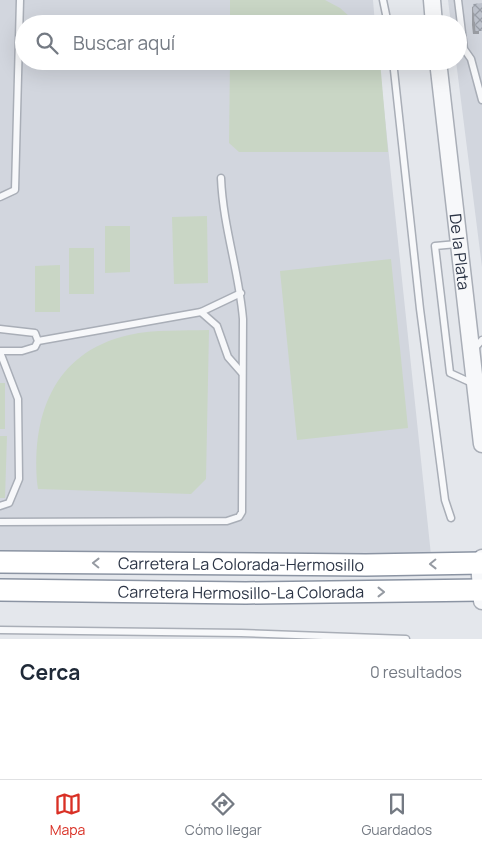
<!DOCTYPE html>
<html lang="es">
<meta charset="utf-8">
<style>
body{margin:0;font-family:Manrope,sans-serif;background:#f6f6f7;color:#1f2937}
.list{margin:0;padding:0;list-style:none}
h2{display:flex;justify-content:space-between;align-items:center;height:65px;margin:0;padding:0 20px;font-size:21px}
h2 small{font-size:16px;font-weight:400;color:#747a83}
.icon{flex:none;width:28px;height:28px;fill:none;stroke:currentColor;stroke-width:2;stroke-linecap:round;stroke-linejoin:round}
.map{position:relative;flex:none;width:482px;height:639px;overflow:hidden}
.search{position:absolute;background:#fff;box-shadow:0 5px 20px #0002;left:15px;right:15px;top:15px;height:55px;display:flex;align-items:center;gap:12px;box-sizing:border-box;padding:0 18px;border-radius:28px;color:#747a83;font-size:19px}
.sheet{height:140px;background:#fff}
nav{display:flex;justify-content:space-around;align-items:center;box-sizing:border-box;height:70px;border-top:1px solid #e0e1e3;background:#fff;font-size:14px;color:#747a83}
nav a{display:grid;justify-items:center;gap:2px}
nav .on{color:#d93025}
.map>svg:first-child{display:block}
</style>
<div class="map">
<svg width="482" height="639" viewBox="0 0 482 639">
<defs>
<pattern id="building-cross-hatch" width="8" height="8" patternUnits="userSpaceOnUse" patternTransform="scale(1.25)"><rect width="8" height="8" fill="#bbc0ca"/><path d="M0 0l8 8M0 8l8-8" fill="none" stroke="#989da6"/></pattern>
<filter id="shadow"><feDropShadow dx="-3" dy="3" stdDeviation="0" flood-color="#0004"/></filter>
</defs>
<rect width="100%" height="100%" fill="#e4e7ec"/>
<g fill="#d2d6de">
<path d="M0,0H373L375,24H24V61H379L431,555L0,554Z"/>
<path d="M448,0H482V267L456,61H458V24H451Z"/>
</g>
<g fill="#c9d6c5">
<path d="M230,0H325L340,8L358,24H230Z"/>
<path d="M230,61H380L388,152H239L229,143Z"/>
<path d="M207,216L208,283L174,284L172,217Z"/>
<path d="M105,226H130V272L105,273Z"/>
<rect x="69" y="248" width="25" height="46"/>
<path d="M391,259L408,428L297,440L280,271Z"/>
<path d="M60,265V312H35V266Z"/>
<path d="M209,330L206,479L191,494L38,489C30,419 52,352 129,335C155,329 183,331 209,330Z"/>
<rect x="0" y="383" width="5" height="46"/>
<path d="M0,436H7L5,498H0Z"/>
</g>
<path fill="url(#building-cross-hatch)" filter="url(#shadow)" d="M482,3V31H476L473,4Z"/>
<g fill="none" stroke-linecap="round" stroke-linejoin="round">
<g stroke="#a9aeb7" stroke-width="9">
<g id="service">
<path d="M383,0L388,24"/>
<path d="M458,0L464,49L471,59L482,100"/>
<path d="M393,61L420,309L445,500L451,518"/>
<path d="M0,197L15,190L20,0"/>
<path d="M457,244L435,246L450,373L474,384"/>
<path d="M201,312L217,326L228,357L242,373"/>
<path d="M0,329L35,333L38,341L35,347L22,351H0"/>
<path d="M38,341L201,312L241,293"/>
<path d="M473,350L482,340"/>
<path d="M0,352L18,399L19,479L9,503L0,506"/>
<path d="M0,522L227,521L239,517L242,512L243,319C239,271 223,227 221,178"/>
<path d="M0,630L241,633L406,639"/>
</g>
</g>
<g stroke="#a9aeb7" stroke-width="19">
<g id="tertiary">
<path d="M432,0L434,24"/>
<path id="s1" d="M438,61L482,444"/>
<path d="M482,558L479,563L482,601"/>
</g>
</g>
<g stroke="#8b94a3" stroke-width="24">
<g id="trunk">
<path id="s2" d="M0,562L366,565L482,563"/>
<path id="s3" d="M0,590L246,593L482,590"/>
</g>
</g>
<use href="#service" stroke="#f7f8fa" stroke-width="6"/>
<use href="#tertiary" stroke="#f7f8fa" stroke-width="16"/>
<use href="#trunk" stroke="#fff" stroke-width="21"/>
</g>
<defs><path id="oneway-chevron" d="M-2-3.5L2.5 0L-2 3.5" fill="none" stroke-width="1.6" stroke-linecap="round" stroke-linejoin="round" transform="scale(1.25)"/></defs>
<g stroke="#959aa2">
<use href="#oneway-chevron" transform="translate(96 563) rotate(-179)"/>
<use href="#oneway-chevron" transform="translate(433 564) rotate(179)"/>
<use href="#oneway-chevron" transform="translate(381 592)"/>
</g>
<g text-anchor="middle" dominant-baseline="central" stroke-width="5" stroke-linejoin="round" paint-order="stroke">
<g font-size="16" fill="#2b3445" stroke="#f4f6f9">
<text stroke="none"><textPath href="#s1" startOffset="192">De la Plata</textPath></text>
<text stroke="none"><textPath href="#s2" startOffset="241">Carretera La Colorada-Hermosillo</textPath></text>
<text stroke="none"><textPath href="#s3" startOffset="241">Carretera Hermosillo-La Colorada</textPath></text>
</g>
</g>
</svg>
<div class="search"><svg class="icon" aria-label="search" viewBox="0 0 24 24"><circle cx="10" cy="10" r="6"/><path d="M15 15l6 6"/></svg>Buscar aquí</div>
</div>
<section class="sheet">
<h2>Cerca<small>0 resultados</small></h2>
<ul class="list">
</ul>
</section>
<nav>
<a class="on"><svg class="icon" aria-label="map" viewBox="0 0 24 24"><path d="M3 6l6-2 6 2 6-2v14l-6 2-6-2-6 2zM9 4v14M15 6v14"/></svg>Mapa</a>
<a><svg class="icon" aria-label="directions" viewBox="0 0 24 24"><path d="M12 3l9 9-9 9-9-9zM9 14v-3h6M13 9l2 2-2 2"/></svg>Cómo llegar</a>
<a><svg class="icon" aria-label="saved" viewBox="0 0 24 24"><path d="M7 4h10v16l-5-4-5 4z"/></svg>Guardados</a>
</nav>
